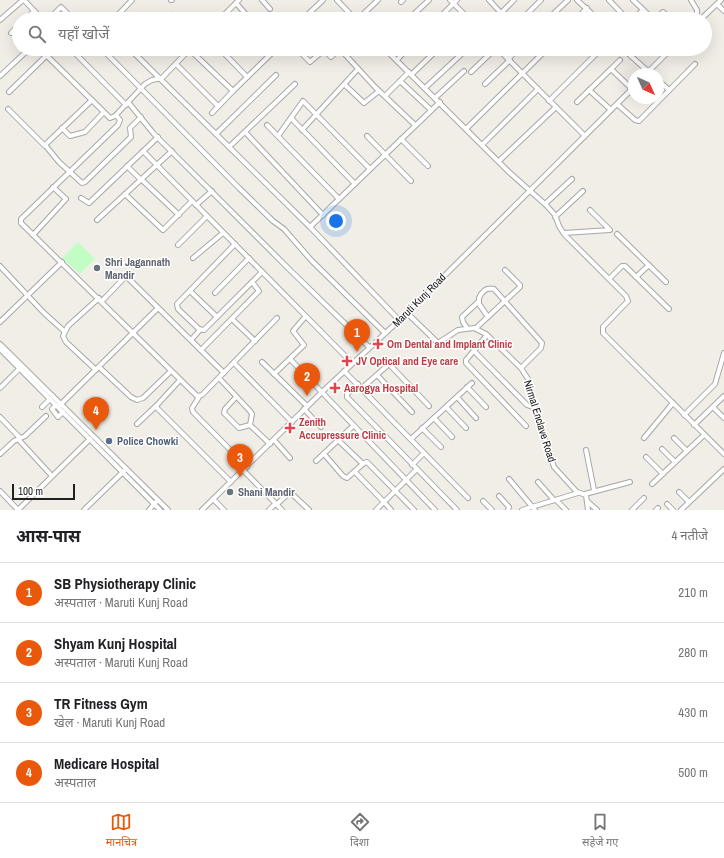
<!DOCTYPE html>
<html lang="hi">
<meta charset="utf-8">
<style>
body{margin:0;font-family:"Archivo Narrow","Noto Sans Devanagari",sans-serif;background:#f6f6f6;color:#202124}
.compass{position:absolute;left:628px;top:68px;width:36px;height:36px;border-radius:50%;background:#fff;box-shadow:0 4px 16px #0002;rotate:135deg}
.scale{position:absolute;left:12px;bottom:10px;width:63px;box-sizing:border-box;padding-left:4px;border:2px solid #202020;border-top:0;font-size:11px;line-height:14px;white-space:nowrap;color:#202020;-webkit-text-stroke:3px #fff;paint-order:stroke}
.you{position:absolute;left:336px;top:221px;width:14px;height:14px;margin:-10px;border:3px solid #fff;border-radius:50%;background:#1a73e8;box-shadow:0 0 0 6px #1a73e833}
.badge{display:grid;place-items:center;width:26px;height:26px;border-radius:50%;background:#ea580c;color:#fff;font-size:13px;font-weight:700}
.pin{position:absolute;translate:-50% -33px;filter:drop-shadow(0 1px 2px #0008)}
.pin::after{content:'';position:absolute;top:21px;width:14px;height:12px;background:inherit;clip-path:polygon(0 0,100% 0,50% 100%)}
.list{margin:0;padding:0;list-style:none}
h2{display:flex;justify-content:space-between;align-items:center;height:52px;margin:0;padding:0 16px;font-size:17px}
h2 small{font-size:13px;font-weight:400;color:#757577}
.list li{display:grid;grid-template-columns:26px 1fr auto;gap:12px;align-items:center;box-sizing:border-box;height:60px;padding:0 16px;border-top:1px solid #e0e0e0}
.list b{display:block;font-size:15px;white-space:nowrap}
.list p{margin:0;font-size:13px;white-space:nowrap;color:#757577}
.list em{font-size:13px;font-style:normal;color:#757577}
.icon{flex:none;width:22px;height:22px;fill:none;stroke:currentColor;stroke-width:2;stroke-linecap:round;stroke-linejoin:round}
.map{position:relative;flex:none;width:724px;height:510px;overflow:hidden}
.search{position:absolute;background:#fff;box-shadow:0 4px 16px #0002;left:12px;right:12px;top:12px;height:44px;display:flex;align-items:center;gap:10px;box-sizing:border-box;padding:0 14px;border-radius:22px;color:#757577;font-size:15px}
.sheet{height:292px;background:#fff}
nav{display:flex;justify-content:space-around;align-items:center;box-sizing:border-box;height:56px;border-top:1px solid #e0e0e0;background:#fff;font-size:11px;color:#757577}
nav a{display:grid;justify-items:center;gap:2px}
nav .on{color:#ea580c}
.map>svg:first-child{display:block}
</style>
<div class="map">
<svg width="724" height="510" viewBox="0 0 724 510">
<rect width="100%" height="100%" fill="#f1eee7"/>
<path fill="#c2fdc6" d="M78,242L95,259L80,274L62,258Z"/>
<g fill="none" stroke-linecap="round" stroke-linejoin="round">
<g stroke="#a7a7a7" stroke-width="6">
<g id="street">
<path d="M24,0L42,19"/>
<path d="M171,0H172"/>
<path d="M262,0L270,9"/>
<path d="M337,0L355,19"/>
<path d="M450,0L469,19"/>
<path d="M489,0L501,13"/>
<path d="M577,0L591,13L594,19"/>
<path d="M609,0L627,19"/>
<path d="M633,0L653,19"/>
<path d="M691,0L697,10V19"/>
<path d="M401,2L403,0"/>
<path d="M236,3L250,19"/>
<path d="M717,4L724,11"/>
<path d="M414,14L429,0"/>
<path d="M26,19L34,11"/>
<path d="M49,19L61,7L73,19"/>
<path d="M114,19L132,0"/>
<path d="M168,19L172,15"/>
<path d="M220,19L239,0"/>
<path d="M303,19L323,0"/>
<path d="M358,19L378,0"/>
<path d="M438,19L457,0"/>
<path d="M495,19L514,0"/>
<path d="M522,19L541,0"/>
<path d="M548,19L568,0"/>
<path d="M576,19L587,8"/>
<path d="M633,19L643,10"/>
<path d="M655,19L663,12L671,19"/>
<path d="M701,19L721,0"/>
<path d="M0,20L23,0"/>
<path d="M11,33L19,25"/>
<path d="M40,49L110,118L115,116L145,84L152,80L162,78L190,49"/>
<path d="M71,49L126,105"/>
<path d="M102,49L239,188L273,221L284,229L311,260L385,333"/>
<path d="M130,49L310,227L399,320"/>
<path d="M220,49L247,77"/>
<path d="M297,49L310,62L324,50"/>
<path d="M323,49L331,57L339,49"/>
<path d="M340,49L375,87L415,125"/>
<path d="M385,49L509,172L546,205L555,215L559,226L564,234L626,296L628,301L603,327V333L724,454"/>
<path d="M498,49L585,136"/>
<path d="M623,49L651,74"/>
<path d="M190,50L233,91L276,49"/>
<path d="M508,59L518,49"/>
<path d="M397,60L407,49"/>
<path d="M176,64L218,106"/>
<path d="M611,69L620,60"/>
<path d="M471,72L495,49"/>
<path d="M412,74L438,49"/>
<path d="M646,74L671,49"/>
<path d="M0,76L29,49"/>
<path d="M658,80L669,90"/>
<path d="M400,81L431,110"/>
<path d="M485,84L510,60"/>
<path d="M345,85L364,103L379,91"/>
<path d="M425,88L467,49"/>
<path d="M589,90L611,110"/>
<path d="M9,92L47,55"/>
<path d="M385,96L409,72"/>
<path d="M435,98L464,71"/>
<path d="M92,100L45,145L59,162L82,183L85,182L131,137L130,128L141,117"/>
<path d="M549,101L601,49"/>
<path d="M128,102L154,134L292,272L369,347"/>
<path d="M577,102L611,69L632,89"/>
<path d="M617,104L635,120L639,121L695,64"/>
<path d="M8,109L45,146"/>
<path d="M212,113L233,91"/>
<path d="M116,115L120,120L118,125L21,219V223L197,396L202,395L277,318"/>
<path d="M291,118L355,184"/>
<path d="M267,125L339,199"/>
<path d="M62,128L70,136L85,132L103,113"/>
<path d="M467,128L547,49"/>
<path d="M302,130L358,69"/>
<path d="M245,132L323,215"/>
<path d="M216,134L276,75"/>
<path d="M278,136L303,101L370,169"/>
<path d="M367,136L411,181"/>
<path d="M401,139L428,166"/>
<path d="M483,144L538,89"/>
<path d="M229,147L295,84"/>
<path d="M143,151L352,363"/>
<path d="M499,161L556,107"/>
<path d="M127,166L140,179"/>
<path d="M141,179L179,215"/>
<path d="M125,194L163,230L192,201"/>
<path d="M81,198L89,203L158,137"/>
<path d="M545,204L572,179"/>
<path d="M196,205L212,191"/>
<path d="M555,217L583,191"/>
<path d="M97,220L172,151"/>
<path d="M310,227L440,102"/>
<path d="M564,233L610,230L590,210"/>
<path d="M617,234L666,282"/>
<path d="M33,235L66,199L53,187"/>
<path d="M235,244L177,304L178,309L199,329L204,330L262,272"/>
<path d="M178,245L207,216"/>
<path d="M193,258L223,233"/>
<path d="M0,266L44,313L64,331"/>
<path d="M636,277L649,265"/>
<path d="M609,279L622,266H625L669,309"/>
<path d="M190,291L217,317"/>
<path d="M215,293L249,258"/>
<path d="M102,301L125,277H127L224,373"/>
<path d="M407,313L438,343L458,330L474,328L486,334L521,368L528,379L535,408L554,467L577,492L586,495L588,510"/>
<path d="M488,317L479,304V298C482,291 487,287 494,289L542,343L541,348L521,368"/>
<path d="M232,319L255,341"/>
<path d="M0,322L62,262"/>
<path d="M467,328L463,322L462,317L479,301"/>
<path d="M476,328L520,287V285L505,270"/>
<path d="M487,335L466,360V363L526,426"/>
<path d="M191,340L200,330"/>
<path d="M0,344L168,510"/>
<path d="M0,349L160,510"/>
<path d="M201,350L259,291L252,282"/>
<path d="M474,351L527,405L535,408"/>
<path d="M290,359L435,510"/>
<path d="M262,362L307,406"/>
<path d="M234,363L292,422"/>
<path d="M99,367L131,397L137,400L143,398L171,371"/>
<path d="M96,370L66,342L63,336L68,326L99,298"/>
<path d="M344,371L468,498"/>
<path d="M274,374L304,345L293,331L305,317"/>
<path d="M377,375L412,412"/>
<path d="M219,378L250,411L252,414L250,425L270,444"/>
<path d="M180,380L157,405V408L231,482"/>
<path d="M358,384L347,394V397L457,510"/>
<path d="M467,387L486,407"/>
<path d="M0,388L21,367"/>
<path d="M362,388L389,364L429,406"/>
<path d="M199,397L192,408L193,412L247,467"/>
<path d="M236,397L225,409L224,413L239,428L250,425"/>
<path d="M457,397L476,418"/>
<path d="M56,405L52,409L58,417L63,412"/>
<path d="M59,406L158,308"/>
<path d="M42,407L50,399"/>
<path d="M446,407L466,428"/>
<path d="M713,407L724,418"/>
<path d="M304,409L321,427"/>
<path d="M684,415L715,384L724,353"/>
<path d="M0,417L20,438"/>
<path d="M434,418L452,437"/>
<path d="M137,424L156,406"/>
<path d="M694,425L724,396"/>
<path d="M422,428L441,447"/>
<path d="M644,438L673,403"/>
<path d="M674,438L687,451"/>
<path d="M18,439L52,476"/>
<path d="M411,439L472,383"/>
<path d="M274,440L290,458"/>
<path d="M338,440L363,464"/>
<path d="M662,449L675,462"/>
<path d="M586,450L594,490"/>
<path d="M0,454L14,441L25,436L46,416"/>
<path d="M324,454L343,476L347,478L364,463L367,462L414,510"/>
<path d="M646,457L663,474"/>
<path d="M316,461L353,426"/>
<path d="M412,465L424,453"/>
<path d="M243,470L282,510"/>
<path d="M355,472L384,502"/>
<path d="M509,479L535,510"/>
<path d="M538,482L554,500"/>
<path d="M652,484L704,435"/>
<path d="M0,491L18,510"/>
<path d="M679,492L689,502"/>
<path d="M585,494L630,482"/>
<path d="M499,496L509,507L508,510"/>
<path d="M213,499L224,510"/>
<path d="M556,500L566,510"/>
<path d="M483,501L492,510"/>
<path d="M587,501L597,510"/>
<path d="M384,502L391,510"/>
<path d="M667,504L673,510"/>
<path d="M276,505L290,492L309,510"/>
<path d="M18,510L90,439"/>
<path d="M84,510L124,471"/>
<path d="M149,510L156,502"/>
<path d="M202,510L322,392L407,313L634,87"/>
<path d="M269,510L275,504"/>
<path d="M376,510L417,469"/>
<path d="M522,510L578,493"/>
<path d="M632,510L644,498"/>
<path d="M656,510L658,508"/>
<path d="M681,510L724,469"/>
</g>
</g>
<use href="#street" stroke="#fff" stroke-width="4"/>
</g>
<g fill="#6b7280" stroke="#fff" stroke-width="1.5">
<circle cx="97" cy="268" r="4"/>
<circle cx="230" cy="492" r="4"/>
</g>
<g fill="#e0444e" stroke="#fff" stroke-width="1.5">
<path d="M376 338h4v4h4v4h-4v4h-4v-4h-4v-4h4z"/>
<path d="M345 355h4v4h4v4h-4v4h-4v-4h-4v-4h4z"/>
<path d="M333 382h4v4h4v4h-4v4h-4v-4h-4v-4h4z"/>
<path d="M288 422h4v4h4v4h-4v4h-4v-4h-4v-4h4z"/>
</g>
<circle fill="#5c6f8a" stroke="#fff" stroke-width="1.5" cx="109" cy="441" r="4"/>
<g text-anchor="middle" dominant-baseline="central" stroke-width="3" stroke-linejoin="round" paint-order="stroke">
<g font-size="11" font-weight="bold" fill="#5b616d" stroke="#fff" text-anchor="start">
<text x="105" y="262">Shri Jagannath<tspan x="105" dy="13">Mandir</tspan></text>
<text x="238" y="492">Shani Mandir</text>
</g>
<g font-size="11" fill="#202020" stroke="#fff">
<text transform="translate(419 300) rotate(-45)">Maruti Kunj Road</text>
<text transform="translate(540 421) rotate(73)">Nirmal Enclave Road</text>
</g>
<g font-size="11" font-weight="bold" fill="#be3a42" stroke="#fff" text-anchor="start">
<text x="387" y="344">Om Dental and Implant Clinic</text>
<text x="356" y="361">JV Optical and Eye care</text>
<text x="344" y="388">Aarogya Hospital</text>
<text x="299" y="422">Zenith<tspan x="299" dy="13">Accupressure Clinic</tspan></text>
</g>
<g font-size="11" font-weight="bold" fill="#4e5e75" stroke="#fff" text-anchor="start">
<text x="117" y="441">Police Chowki</text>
</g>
</g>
</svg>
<svg class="compass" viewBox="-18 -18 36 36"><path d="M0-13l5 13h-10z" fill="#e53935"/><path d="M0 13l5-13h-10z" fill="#757577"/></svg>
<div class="scale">100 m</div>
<div class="you"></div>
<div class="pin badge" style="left:357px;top:352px">1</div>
<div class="pin badge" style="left:307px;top:396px">2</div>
<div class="pin badge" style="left:240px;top:477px">3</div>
<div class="pin badge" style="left:96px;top:430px">4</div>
<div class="search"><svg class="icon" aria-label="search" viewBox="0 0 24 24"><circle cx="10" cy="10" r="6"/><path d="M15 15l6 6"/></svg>यहाँ खोजें</div>
</div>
<section class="sheet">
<h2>आस-पास<small>4 नतीजे</small></h2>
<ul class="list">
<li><span class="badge">1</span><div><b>SB Physiotherapy Clinic</b><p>अस्पताल · Maruti Kunj Road</p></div><em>210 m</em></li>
<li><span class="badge">2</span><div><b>Shyam Kunj Hospital</b><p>अस्पताल · Maruti Kunj Road</p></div><em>280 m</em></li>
<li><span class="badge">3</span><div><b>TR Fitness Gym</b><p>खेल · Maruti Kunj Road</p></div><em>430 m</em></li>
<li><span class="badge">4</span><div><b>Medicare Hospital</b><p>अस्पताल</p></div><em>500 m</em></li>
</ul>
</section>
<nav>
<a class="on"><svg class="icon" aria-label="map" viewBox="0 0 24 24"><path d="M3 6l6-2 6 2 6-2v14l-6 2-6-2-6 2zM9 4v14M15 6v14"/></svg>मानचित्र</a>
<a><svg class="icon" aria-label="directions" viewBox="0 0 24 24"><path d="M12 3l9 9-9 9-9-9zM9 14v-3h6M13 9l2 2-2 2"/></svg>दिशा</a>
<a><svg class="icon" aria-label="saved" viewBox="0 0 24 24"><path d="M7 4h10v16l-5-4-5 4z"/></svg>सहेजे गए</a>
</nav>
